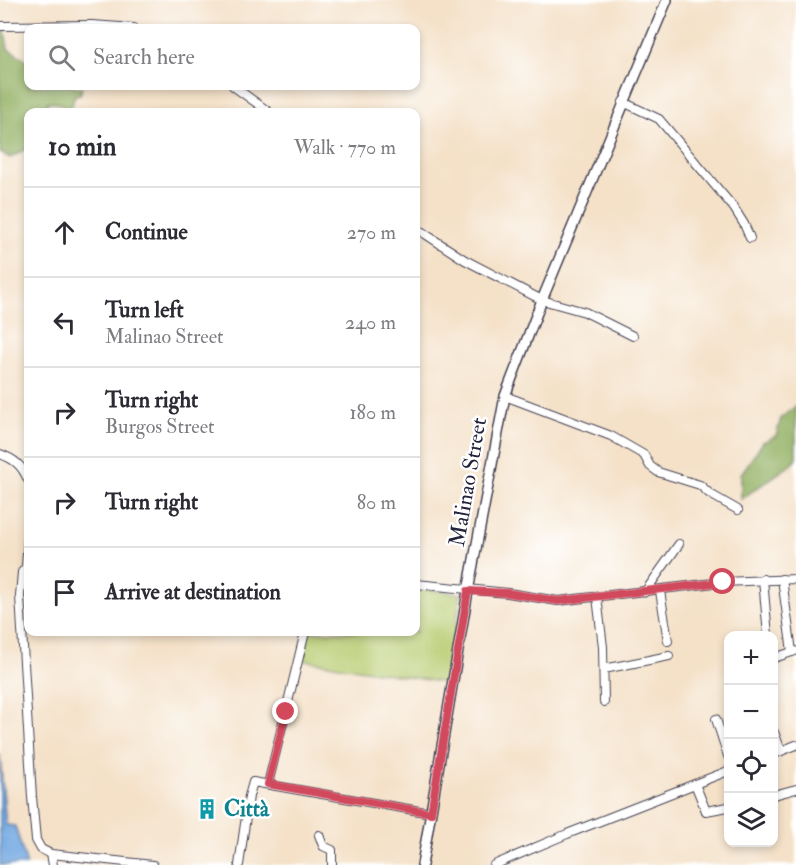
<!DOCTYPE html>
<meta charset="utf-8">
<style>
body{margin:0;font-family:"IM FELL Double Pica",serif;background:#f7f7f7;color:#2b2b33}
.controls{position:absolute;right:18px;bottom:18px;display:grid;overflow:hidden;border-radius:12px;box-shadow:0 3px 9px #0003}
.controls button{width:54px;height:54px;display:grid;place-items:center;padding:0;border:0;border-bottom:2px solid #e1e1e2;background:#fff;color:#2b2b33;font:30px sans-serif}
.stop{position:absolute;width:18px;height:18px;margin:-14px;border:4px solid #d1495b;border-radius:50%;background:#fff}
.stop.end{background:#d1495b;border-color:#fff;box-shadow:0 2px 6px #0008}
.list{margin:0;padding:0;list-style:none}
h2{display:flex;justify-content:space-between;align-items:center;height:78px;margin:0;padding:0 24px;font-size:26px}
h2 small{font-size:20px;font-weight:400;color:#7c7c81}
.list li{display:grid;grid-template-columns:39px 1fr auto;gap:18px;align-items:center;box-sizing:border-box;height:90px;padding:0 24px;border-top:2px solid #e1e1e2}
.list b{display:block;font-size:22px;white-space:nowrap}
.list p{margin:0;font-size:20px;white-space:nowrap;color:#7c7c81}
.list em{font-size:20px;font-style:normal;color:#7c7c81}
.icon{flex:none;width:33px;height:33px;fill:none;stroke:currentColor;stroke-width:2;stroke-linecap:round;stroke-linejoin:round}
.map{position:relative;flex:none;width:796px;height:865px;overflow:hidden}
.search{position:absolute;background:#fff;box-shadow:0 3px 9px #0003;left:24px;top:24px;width:396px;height:66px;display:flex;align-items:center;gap:15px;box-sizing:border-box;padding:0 21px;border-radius:12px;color:#7c7c81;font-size:22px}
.panel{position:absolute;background:#fff;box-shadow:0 3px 9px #0003;left:24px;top:108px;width:396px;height:528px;border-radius:12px}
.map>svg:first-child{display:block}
</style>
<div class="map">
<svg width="796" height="865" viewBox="0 0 796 865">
<rect width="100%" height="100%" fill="#fff"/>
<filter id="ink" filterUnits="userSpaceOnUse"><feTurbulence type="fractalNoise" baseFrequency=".0167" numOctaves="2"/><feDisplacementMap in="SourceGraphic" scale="12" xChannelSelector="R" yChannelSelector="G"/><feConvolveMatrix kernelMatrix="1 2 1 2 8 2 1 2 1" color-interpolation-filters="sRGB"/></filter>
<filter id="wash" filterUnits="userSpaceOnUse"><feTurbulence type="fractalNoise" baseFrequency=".008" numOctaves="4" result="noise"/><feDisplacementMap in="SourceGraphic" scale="24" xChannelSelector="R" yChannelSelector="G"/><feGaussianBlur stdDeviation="1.35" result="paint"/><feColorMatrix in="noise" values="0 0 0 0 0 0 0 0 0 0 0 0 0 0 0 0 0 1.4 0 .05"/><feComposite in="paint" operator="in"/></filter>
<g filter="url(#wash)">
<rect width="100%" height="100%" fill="#f4e1c8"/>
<path fill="#b7cb6e" stroke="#6c7654" stroke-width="1.5" d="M416,588L461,594L446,683L302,660L309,632H416Z"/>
<g fill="#91af61" stroke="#5a684e" stroke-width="1.5">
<path d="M0,30H5L8,49L28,61V86H73L82,88L80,95H75L70,111L57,103L47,102V112H28V148L10,158L0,152Z"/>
<path d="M796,406V461L741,499V474L763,442L776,436L781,418Z"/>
</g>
<path fill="#73a9e1" stroke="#4a668e" stroke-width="1.5" d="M0,754L6,825L15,826L27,865H0Z"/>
</g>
<g filter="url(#ink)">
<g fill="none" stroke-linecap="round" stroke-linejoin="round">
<g stroke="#423f50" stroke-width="10">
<g id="minor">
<path d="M0,26L92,25L134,28"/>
<path d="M233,86L269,112"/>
<path d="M623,102L659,119L734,208L744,224L750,238"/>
<path d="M416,228L465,260L542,300L585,312L633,336"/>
<path d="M505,396L611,436L644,455L650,466L658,472L700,485L710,494L738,510"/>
<path d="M0,454C14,459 22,465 28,480"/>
<path d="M28,538L26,567H28"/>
<path d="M26,567L22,572L20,596L32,797L36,840L41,849L51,854L153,865"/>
<path d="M763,579L768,636"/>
<path d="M782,579L792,652"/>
<path d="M416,584L508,593L558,601L723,582L796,579"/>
<path d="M660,591L668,641"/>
<path d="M645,592L679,544"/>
<path d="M597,597L603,647L604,702"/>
<path d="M774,658L795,651"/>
<path d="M604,669L669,656"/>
<path d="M716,719L728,756"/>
<path d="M774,732L781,751"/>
<path d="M774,754L796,745"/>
<path d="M268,784L305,632"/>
<path d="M695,784L706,811L728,807"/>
<path d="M774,795L796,789"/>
<path d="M319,835L323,846L332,850V865"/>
<path d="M51,854L53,865"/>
<path d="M239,865L249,796L253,782L431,813"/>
<path d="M494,865L567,834L728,771"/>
</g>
</g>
<g stroke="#423f50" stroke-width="12">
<path id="major" d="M422,865L468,591L505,396L542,300L667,0"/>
</g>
<use href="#minor" stroke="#fff" stroke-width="8"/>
<use href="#major" stroke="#fff" stroke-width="9"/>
</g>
</g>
<g fill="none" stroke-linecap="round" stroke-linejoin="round" filter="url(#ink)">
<path stroke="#d1495b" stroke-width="8" d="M286,712L268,784L431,813L468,591L508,593L558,601L723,582"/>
</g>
<defs>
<g id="building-bare" transform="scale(1.62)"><path d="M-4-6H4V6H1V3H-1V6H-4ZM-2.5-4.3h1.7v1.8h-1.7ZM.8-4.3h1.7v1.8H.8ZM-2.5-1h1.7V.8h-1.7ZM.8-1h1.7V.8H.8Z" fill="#0f9aa8" stroke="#fff" stroke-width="2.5" paint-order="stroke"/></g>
</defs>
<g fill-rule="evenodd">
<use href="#building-bare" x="207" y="809"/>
</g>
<g text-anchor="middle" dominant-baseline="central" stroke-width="5" stroke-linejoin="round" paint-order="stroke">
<g font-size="22" fill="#22223b" stroke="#fff">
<text transform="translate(468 482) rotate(-80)">Malinao Street</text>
</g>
<g font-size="22" font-weight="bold" fill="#0d838f" stroke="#fff" text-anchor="start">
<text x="224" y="809">Città</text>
</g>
</g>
</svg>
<div class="controls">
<button>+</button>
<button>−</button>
<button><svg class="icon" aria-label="locate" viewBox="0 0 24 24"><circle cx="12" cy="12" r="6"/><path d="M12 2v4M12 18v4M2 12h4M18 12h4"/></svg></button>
<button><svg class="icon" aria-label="layers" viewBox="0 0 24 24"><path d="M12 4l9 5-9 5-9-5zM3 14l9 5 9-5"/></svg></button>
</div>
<div class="stop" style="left:723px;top:582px"></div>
<div class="stop end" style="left:286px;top:712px"></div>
<div class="search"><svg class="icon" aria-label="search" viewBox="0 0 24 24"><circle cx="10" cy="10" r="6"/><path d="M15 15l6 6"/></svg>Search here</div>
<section class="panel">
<h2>10 min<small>Walk · 770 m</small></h2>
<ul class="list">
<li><svg class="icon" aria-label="ahead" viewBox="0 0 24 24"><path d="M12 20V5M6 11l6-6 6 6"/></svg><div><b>Continue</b></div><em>270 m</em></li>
<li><svg class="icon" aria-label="left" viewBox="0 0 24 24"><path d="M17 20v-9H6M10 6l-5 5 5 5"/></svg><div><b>Turn left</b><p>Malinao Street</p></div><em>240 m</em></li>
<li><svg class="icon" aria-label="right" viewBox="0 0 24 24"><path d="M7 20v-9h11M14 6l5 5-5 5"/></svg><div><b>Turn right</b><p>Burgos Street</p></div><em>180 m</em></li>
<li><svg class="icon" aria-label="right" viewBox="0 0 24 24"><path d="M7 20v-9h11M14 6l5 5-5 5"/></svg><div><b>Turn right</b></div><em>80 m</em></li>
<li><svg class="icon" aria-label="arrive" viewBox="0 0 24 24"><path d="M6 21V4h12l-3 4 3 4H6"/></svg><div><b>Arrive at destination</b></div></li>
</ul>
</section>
</div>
